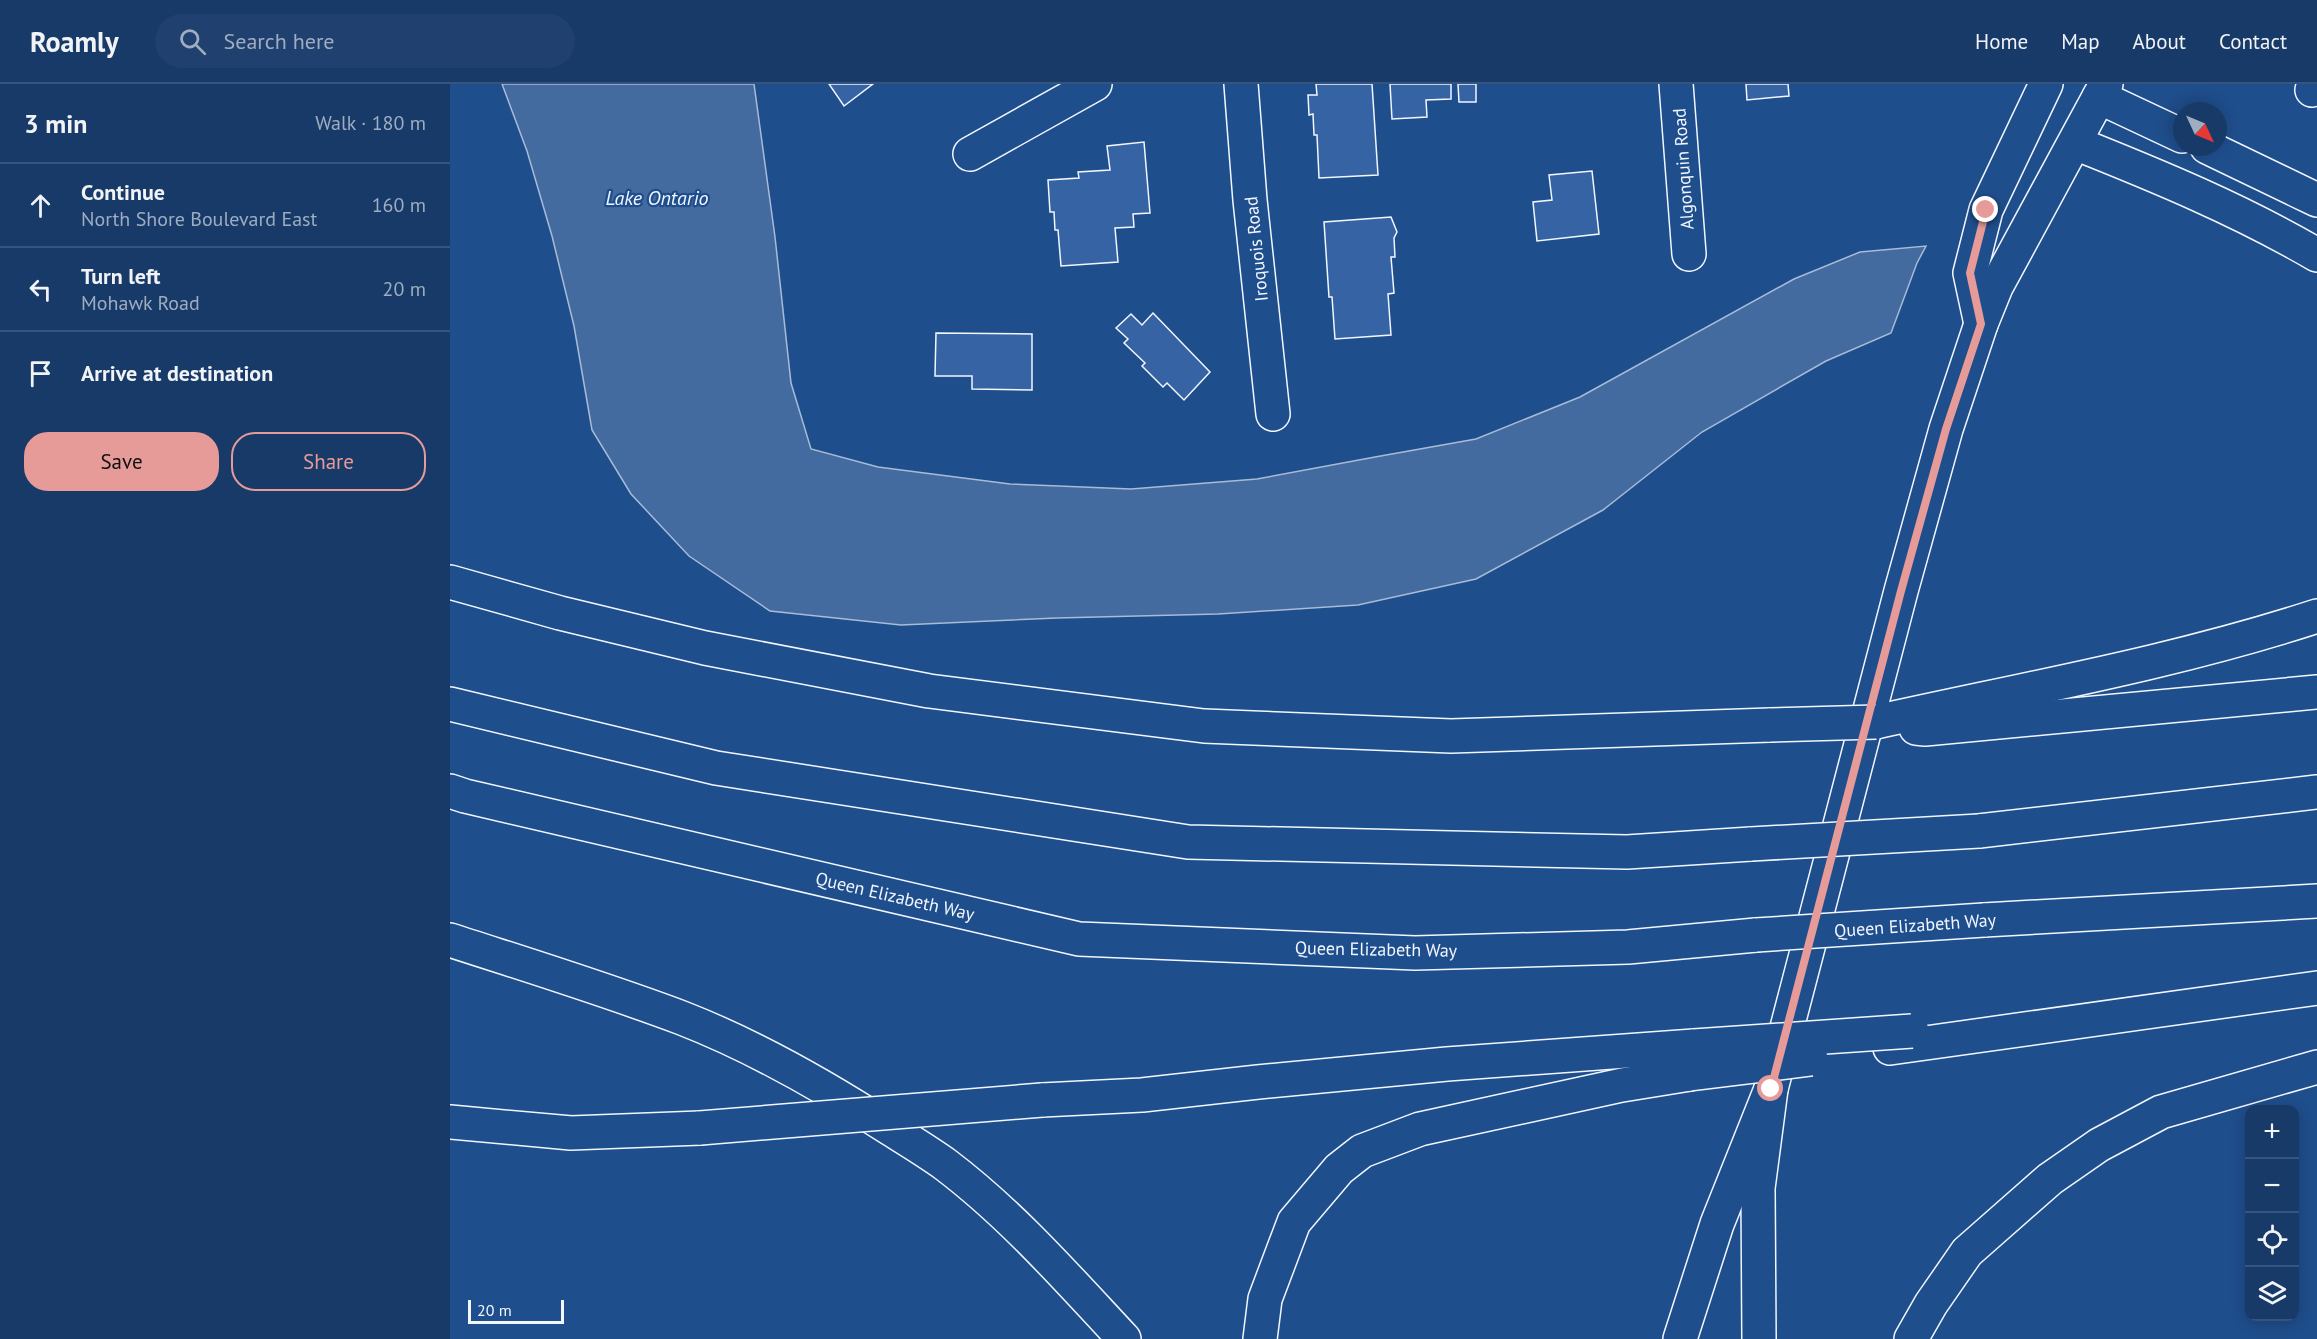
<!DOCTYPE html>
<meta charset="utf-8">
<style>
body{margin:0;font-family:"PT Sans",sans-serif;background:#20416f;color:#f1f3f6}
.controls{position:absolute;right:18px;bottom:18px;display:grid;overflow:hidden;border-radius:12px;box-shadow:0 3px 15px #0003}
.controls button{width:54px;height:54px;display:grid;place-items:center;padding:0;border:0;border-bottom:2px solid #36547d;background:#173a69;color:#f1f3f6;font:30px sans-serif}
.compass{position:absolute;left:1723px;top:18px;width:54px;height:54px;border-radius:50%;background:#173a69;box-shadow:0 3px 15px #0003;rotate:134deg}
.scale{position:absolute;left:18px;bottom:15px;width:96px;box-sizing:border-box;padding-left:6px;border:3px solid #f2f6ff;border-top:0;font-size:16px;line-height:21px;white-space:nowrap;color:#f2f6ff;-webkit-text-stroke:4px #1f4e8c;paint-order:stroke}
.stop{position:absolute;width:18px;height:18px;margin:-14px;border:4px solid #e69b98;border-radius:50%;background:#fff}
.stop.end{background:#e69b98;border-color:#fff;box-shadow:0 2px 6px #0008}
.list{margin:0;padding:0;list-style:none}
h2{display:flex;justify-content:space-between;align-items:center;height:78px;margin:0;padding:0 24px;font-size:26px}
h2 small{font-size:20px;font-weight:400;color:#9eadc0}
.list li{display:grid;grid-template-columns:39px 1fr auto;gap:18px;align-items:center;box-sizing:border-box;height:84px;padding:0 24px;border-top:2px solid #36547d}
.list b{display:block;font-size:22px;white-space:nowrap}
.list p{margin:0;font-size:20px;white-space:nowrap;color:#9eadc0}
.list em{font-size:20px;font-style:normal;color:#9eadc0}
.actions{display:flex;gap:12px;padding:18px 24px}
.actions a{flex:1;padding:14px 0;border:2px solid #e69b98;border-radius:24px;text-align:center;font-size:21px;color:#e69b98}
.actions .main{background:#e69b98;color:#111}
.icon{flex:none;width:33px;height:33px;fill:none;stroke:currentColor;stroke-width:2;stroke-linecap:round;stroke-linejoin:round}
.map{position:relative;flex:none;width:1867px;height:1255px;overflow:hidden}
header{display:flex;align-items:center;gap:36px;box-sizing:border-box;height:84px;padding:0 30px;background:#173a69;border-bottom:2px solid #36547d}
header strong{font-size:28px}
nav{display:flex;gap:33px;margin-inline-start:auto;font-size:21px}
.search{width:420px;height:54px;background:#20416f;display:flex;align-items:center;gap:15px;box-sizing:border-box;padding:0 21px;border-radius:33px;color:#9eadc0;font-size:22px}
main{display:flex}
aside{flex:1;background:#173a69}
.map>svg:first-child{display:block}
</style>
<header>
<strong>Roamly</strong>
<div class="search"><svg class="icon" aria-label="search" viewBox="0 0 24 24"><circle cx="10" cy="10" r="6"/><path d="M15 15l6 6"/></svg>Search here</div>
<nav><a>Home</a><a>Map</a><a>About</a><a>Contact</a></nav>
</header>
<main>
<aside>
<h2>3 min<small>Walk · 180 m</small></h2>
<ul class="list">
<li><svg class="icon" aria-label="ahead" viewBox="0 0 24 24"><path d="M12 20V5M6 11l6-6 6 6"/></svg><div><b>Continue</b><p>North Shore Boulevard East</p></div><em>160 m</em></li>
<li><svg class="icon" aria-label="left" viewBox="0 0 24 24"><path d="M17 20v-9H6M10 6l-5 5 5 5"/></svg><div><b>Turn left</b><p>Mohawk Road</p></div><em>20 m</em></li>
<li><svg class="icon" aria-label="arrive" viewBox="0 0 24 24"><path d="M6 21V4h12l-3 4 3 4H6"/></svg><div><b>Arrive at destination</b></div></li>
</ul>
<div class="actions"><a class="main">Save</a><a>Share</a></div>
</aside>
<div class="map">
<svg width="1867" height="1255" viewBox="0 0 1867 1255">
<rect width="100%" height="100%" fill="#1f4e8c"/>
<path fill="#446ba0" stroke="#a8bbd7" stroke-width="1.5" d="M52,0H304L325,153L341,299L361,365L428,383L560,400L681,405L807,395L925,373L1026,355L1130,313L1344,195L1410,168L1476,162L1467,179L1441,249L1376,277L1252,348L1153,426L1026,495L908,521L768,530L607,534L451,541L320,527L239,472L181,410L142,346L124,242L102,152L77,67Z"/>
<g fill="#3563a3" stroke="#f2f6ff" stroke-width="1.5">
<path d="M379,0H423L394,22Z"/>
<path d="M866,0H922L928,91L869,94L867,51H864L863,30L859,31L858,11H867Z"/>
<path d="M940,0H1001V15L976,16L977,33L942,35Z"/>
<path d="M1008,0H1026V18H1009Z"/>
<path d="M1296,0H1338L1339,12L1297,16Z"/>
<path d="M694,58L700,129L683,130L684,143L665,144L668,178L611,182L608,146H605L604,128H600L598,96L629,94L628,88L660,86L657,62Z"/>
<path d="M1142,87L1149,150L1087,157L1083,118L1102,116L1099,91Z"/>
<path d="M941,133L947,148L944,154L945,173H941L944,209L938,210L941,251L885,255L882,213H879L874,138Z"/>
<path d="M703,229L760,288L734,316L717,299L713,303L692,282L695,279L674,259L678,255L666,244L681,230L692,241Z"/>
<path d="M486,249L582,250V306L522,305V292H485Z"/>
</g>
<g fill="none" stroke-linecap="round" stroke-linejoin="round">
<g stroke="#f2f6ff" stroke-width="36">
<g id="minor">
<path d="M791,0L800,116L823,330"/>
<path d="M1226,0L1239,170"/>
<path d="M1862,6L1867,3"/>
<path d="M520,70L645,0"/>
<path d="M1531,240L1520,189L1536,126L1596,0"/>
</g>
</g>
<g stroke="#f2f6ff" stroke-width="36">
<path id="major" d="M1309,1255L1308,1104L1321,1005L1451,507L1496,345L1531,240L1546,203L1656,0"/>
</g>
<g stroke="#f2f6ff" stroke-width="36">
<g id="highway">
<path d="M1649,13L1732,52"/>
<path d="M1625,59C1708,92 1790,126 1867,171"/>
<path d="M1757,63L1867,116"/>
<path d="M0,498L110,529L255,564L479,607L754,642L1001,652L1320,641"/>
<path d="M0,620L266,684L738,758L1177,768L1301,760"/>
<path d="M1426,638C1574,605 1723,579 1867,532"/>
<path d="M1466,644L1475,645L1867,608"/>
<path d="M0,707L15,712L629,855L965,869L1178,863L1306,851"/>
<path d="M1529,747L1867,708"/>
<path d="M1534,836L1867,817"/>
<path d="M0,856C77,881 155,905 232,934C304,962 374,1002 439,1044C458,1056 478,1068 496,1081C562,1131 618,1195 674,1255"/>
<path d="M1440,964L1867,904"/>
<path d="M592,1016L692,1011L808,998L997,980L1244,962"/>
<path d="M0,1038L121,1049L250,1044"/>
<path d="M810,1255L815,1215L844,1138L889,1085L912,1067L970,1045L1172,1001L1240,990"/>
<path d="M1230,1255L1267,1140L1321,1005"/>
<path d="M1461,1255L1481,1220L1517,1168L1600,1095L1649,1061L1711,1028L1867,983"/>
</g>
</g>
<use href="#minor" stroke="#1f4e8c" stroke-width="33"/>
<use href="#major" stroke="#1f4e8c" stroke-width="33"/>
<use href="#highway" stroke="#1f4e8c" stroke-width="33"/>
<g stroke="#f2f6ff" stroke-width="36" stroke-linecap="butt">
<g id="highway-bridge">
<path d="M1320,641L1426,638"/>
<path d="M1301,760L1529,747"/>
<path d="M1306,851L1534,836"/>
<path d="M1244,962L1462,947"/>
<path d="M1240,990L1361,975"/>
<path d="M250,1044L592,1016"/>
</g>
</g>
<use href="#highway-bridge" stroke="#1f4e8c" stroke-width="33"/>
</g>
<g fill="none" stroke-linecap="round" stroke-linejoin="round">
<path stroke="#e69b98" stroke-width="8" d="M1321,1005L1451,507L1496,345L1531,240L1520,189L1536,126"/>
</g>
<g text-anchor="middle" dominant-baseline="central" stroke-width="4.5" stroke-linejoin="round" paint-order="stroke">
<g font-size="18" fill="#f2f6ff" stroke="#1f4e8c">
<text transform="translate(1233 85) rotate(-94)">Algonquin Road</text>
<text transform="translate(806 165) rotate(-96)">Iroquois Road</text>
<text transform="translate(445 812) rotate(13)">Queen Elizabeth Way</text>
<text transform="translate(1465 841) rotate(-4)">Queen Elizabeth Way</text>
<text transform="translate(926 865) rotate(1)">Queen Elizabeth Way</text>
</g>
<g font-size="20" font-style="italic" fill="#f2f6ff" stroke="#1f4e8c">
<text x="207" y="114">Lake Ontario</text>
</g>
</g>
</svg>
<div class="controls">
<button>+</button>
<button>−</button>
<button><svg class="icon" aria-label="locate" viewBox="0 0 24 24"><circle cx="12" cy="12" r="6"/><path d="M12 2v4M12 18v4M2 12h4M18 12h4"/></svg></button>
<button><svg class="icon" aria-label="layers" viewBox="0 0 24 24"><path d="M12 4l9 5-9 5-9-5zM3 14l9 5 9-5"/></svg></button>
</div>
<svg class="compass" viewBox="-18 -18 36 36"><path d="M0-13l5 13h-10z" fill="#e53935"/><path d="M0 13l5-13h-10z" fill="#9eadc0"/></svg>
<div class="scale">20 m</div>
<div class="stop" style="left:1321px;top:1005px"></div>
<div class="stop end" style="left:1536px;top:126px"></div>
</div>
</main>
